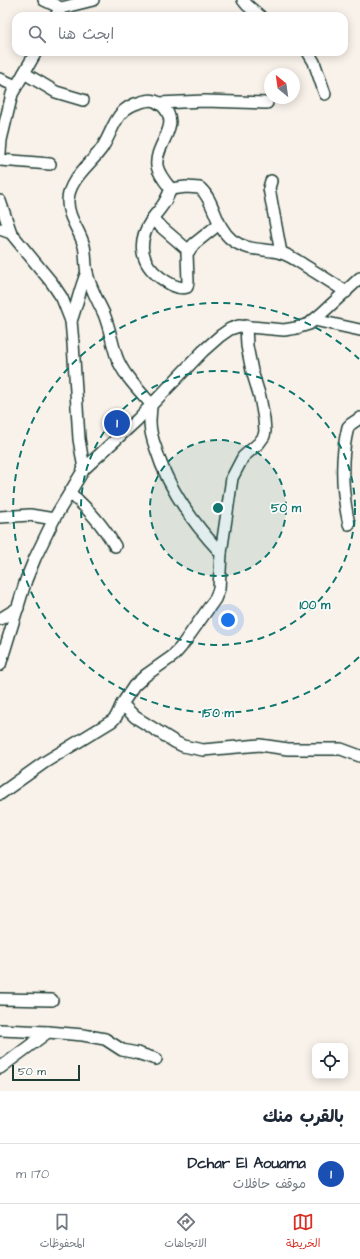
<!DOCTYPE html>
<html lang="ar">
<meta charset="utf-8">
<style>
body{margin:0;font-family:"Architects Daughter","Playpen Sans Arabic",sans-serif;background:#f6f6f7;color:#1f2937;direction:rtl}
.controls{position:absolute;right:12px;bottom:12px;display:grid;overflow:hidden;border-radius:8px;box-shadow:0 2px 10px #0003}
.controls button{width:36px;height:36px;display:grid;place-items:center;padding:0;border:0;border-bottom:1px solid #e0e1e3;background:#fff;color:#1f2937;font:20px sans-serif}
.compass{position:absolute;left:264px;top:68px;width:36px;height:36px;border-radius:50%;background:#fff;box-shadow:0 2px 10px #0003;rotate:331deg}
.scale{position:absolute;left:12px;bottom:10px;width:68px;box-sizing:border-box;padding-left:4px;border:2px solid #1f3d34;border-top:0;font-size:11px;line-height:14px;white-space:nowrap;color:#1f3d34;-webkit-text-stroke:3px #fff;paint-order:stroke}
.you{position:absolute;left:228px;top:620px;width:14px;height:14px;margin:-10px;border:3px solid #fff;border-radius:50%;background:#1a73e8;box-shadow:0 0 0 6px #1a73e833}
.badge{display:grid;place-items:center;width:26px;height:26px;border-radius:50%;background:#d93025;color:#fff;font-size:13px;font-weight:700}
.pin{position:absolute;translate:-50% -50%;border:2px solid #fff;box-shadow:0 1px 4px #0006}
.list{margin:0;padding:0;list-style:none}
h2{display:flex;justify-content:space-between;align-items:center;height:52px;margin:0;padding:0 16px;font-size:17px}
h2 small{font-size:13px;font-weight:400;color:#747a83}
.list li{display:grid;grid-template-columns:26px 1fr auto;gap:12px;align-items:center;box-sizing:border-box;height:60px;padding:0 16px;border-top:1px solid #e0e1e3}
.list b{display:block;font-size:15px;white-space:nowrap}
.list p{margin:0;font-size:13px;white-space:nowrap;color:#747a83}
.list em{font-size:13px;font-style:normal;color:#747a83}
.icon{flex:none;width:22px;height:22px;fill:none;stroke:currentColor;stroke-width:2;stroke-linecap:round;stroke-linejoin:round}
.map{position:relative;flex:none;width:360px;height:1091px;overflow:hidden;direction:ltr}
.search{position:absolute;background:#fff;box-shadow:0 2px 10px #0003;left:12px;right:12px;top:12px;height:44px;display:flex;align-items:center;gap:10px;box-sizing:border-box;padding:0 14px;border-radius:12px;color:#747a83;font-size:15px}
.sheet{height:112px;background:#fff}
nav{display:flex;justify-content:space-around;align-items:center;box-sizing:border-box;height:56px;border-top:1px solid #e0e1e3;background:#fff;font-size:11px;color:#747a83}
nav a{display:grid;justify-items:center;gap:2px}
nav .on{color:#d93025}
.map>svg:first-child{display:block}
</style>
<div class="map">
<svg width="360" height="1091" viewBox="0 0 360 1091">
<rect width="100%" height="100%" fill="#f9f2ea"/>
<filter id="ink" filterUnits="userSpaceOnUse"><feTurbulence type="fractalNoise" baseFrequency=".025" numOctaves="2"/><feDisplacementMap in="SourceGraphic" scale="8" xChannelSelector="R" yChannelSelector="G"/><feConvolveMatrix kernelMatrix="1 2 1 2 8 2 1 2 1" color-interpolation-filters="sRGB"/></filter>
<g filter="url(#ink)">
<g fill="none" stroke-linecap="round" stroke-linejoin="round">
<g stroke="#1f3d34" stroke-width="14">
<g id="minor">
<path d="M44,0L61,8"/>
<path d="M243,0L247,5L260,16"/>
<path d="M56,16L61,8L93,0"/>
<path d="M308,52L314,62L325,94"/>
<path d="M24,73L56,92L83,100"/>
<path d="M0,79L16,86"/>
<path d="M158,103L205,101L267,103"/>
<path d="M0,153L1,140L12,94L36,52"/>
<path d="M0,160L50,164"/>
<path d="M271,181L269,188L281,253"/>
<path d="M171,189C166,183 159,175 157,166C154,143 186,124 159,103C153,99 148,100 141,102C114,109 115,128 102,148C91,164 69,179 68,200C67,217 80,230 84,246C86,254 85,264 87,273C90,288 98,301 104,314C110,329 112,344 117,358C124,376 139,390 151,404C151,410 150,416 150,422C150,431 153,441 156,449C168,489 193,523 221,553"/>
<path d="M171,189L186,187L200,188C215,201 215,227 232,240C248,252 266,248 282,253C291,256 299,262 307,267C320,275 333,283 346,292"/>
<path d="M171,189C168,195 166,201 162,206C159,211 154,215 151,221C137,242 140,263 161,278C168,283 178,290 187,287L188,282L187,253L194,244L219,224"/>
<path d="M0,201L11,233"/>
<path d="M152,219L189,251"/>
<path d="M0,229L11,233L52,283L62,298L71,321L73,343L79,439L84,469"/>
<path d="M314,320L360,330"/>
<path d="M71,321C77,305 80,288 87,272"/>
<path d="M70,493C89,510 102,524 115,546"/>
<path d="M0,517L30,515L54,519"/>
<path d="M349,524C342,493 340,459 348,427L351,424L360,418"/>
<path d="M0,619L18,608"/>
<path d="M0,665L26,580L35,558L54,519L84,469L137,420L203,351L220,336L230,329L239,326L284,330L296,328L309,324L321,314L360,278"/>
<path d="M122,704L135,717L175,742L183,746L203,750L260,745L288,749H341L360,756"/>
<path d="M0,794L45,762L112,721L116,717L122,704L134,686L146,675L173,656L181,647L215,599L219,589L221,553L232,478L243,457L259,443L264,436L265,431L264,419L260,397L252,371L247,346L246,326"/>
<path d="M0,999L52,1000"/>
<path d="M0,1030L48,1032"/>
<path d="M0,1068L48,1032L83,1035L105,1039L122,1050L137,1053L156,1059"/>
</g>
</g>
<use href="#minor" stroke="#fff" stroke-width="11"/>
</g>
</g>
<circle cx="218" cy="508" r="68" fill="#0f766e" fill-opacity=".12"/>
<g fill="none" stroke="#0f766e" stroke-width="2" stroke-dasharray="7 5">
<circle cx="218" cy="508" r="68"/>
<circle cx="218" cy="508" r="137"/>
<path d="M359 657A205 205 0 1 1 359 359"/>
</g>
<circle cx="218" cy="508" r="6" fill="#0f766e" stroke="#fff" stroke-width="2"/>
<g font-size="12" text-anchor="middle" font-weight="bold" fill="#0f766e" stroke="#fff" stroke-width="3" stroke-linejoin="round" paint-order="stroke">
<text x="286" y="512">50 m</text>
<text x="315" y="609">100 m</text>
<text x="218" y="717">150 m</text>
</g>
</svg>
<div class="controls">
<button><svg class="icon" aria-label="locate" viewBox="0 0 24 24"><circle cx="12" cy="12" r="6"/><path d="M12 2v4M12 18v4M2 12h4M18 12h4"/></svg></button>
</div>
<svg class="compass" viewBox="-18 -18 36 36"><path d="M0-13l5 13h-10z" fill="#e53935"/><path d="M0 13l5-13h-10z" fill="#747a83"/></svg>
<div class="scale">50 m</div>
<div class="you"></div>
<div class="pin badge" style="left:117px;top:423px;background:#1a4fb4">1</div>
<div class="search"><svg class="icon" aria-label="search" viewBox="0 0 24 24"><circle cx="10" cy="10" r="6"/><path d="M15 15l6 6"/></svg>ابحث هنا</div>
</div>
<section class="sheet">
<h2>بالقرب منك<small></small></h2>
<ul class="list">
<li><span class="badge" style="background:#1a4fb4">1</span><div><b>Dchar El Aouama</b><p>موقف حافلات</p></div><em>170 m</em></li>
</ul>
</section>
<nav>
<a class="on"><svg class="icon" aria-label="map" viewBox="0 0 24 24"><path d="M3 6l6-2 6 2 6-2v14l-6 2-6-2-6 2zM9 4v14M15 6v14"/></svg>الخريطة</a>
<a><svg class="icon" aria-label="directions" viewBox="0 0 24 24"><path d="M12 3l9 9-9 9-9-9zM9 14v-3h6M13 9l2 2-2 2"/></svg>الاتجاهات</a>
<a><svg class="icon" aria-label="saved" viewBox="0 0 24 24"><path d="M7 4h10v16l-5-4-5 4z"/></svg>المحفوظات</a>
</nav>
